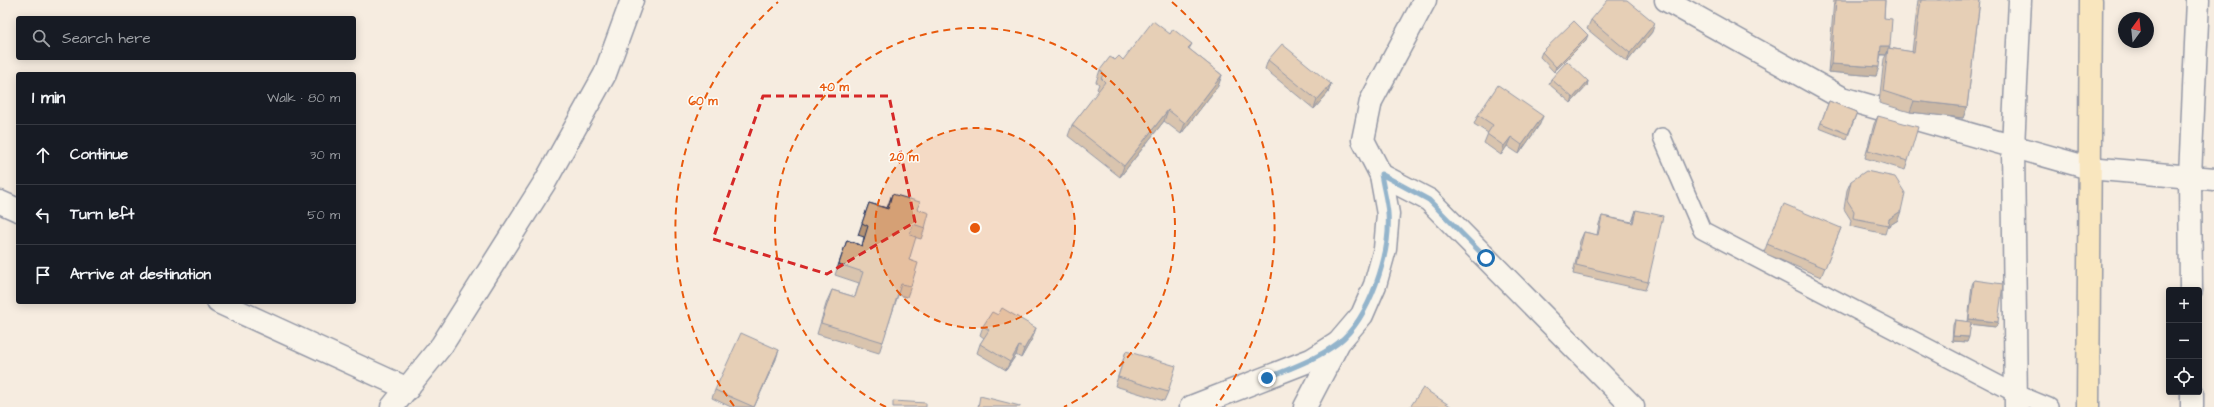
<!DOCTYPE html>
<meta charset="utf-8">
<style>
body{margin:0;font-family:"Architects Daughter",sans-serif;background:#242831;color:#f1f3f6}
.controls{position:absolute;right:12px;bottom:12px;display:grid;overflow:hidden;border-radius:4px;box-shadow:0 2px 10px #0003}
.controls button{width:36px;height:36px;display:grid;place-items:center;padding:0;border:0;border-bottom:1px solid #363941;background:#171b24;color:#f1f3f6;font:20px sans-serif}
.compass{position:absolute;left:2118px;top:12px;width:36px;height:36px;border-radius:50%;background:#171b24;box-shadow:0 2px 10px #0003;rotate:15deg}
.stop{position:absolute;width:12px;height:12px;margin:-9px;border:3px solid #1f6fb2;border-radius:50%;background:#fff}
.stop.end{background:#1f6fb2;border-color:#fff;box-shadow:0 1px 4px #0008}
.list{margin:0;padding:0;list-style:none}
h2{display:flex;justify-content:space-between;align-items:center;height:52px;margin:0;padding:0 16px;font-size:17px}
h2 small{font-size:13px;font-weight:400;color:#9ea1a6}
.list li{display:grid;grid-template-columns:26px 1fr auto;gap:12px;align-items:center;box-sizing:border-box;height:60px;padding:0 16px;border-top:1px solid #363941}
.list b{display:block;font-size:15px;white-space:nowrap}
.list em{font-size:13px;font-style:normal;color:#9ea1a6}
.icon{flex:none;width:22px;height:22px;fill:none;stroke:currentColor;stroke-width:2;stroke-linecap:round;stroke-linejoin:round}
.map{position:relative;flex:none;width:2214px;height:407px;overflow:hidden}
.search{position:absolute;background:#171b24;box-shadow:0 2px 10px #0003;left:16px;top:16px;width:340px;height:44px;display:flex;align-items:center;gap:10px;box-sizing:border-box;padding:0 14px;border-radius:4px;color:#9ea1a6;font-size:15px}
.panel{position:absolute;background:#171b24;box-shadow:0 2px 10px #0003;left:16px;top:72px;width:340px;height:232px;border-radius:4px}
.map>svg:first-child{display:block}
</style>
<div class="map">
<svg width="2214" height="407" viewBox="0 0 2214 407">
<rect width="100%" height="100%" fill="#f5ece0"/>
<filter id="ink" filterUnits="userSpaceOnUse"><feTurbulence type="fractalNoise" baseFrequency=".025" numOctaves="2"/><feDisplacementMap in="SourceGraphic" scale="8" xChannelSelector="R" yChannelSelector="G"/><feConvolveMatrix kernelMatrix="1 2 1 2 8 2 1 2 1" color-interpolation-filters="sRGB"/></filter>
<g filter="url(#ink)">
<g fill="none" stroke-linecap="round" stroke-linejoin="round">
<g stroke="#1b2f5e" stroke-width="20">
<path id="service" d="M1662,137L1702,230L2015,393L2049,407"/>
</g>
<g stroke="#1b2f5e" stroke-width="25">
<g id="minor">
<path d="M1666,0L1842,98L2089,168L2214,179"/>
<path d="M1381,175L1429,200L1633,407"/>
<path d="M0,202L18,210"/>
<path d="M2191,290L2190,176L2198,0"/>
<path d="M218,302L408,389"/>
<path d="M2192,392V407"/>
<path d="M392,407L442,345L545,182L605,74L632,0"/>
<path d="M1191,407L1311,360L1338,343"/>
<path d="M1305,407L1339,342L1362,315L1375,285L1385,249L1388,214L1381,175L1363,140L1371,101L1425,0"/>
<path d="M2016,407L2013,147L2020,0"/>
</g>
</g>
<g stroke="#1b2f5e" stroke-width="25">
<path id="trunk" d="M2088,407L2091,0"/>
</g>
<use href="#service" stroke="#fdfcf7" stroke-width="17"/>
<use href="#minor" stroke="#fdfcf7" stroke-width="22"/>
<use href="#trunk" stroke="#fdde96" stroke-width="22"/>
</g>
<g fill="#b59272" stroke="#1b2f5e">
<path d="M1834,0H1885L1884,18L1889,48L1912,52L1918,0H1980L1967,107L1963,118L1910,112L1879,103L1884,59L1886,55H1881L1876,76L1828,72Z"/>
<path d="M1591,20L1652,32L1627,62L1587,29Z"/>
<path d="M1170,34L1192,44L1189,49L1222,75L1218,86L1181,134L1164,121L1120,177L1068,136L1072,125L1099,91L1097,89L1099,84L1096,82L1100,70L1115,60H1123Z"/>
<path d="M1586,40L1554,72L1540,57L1542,52Z"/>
<path d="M1268,60L1331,84L1328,93L1314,109L1265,69Z"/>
<path d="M1551,79L1588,81L1587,86L1571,103L1549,84Z"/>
<path d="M1829,101L1857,112L1847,139L1819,128Z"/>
<path d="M1478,115L1540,124L1519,154L1507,146L1501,155L1484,143L1488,133L1474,124Z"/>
<path d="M1878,116L1908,161L1905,170L1865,158L1874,124Z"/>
<path d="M1851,181L1898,220L1887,227L1885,234L1850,226L1851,220L1844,209L1847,190Z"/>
<path d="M892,194L917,209L925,228L921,239L914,237L909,260L911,286L907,297L898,295L879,353L817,334L827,301L832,290L855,297L859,283L835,275L847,240L862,246L864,237L858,235L869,203L887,208Z"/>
<path d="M1636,210L1648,282L1645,290L1573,274L1580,241L1584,232L1597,235L1599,224L1602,216L1632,222Z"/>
<path d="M1841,228L1821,277L1764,253L1767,244Z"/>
<path d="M1974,280L1998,322L1996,327L1971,324L1967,342L1952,341L1953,325L1955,320L1968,322L1972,285Z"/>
<path d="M983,326L1033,337L1021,358L1016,355L1006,370L977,353L980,344L984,338L980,335Z"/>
<path d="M1126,351L1168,392L1164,401L1115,386Z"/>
<path d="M776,359L754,407H731L712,398L715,390Z"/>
</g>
<g fill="#94775c" stroke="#1b2f5e">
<path d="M1655,23L1652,32L1627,62L1630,53Z"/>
<path d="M1588,35L1586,40L1554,72L1556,67Z"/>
<path d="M1881,46H1890L1886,55L1878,54Z"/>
<path d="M1831,64L1879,67L1876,76L1828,72Z"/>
<path d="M1222,75L1218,86L1181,134L1185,123Z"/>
<path d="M1588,81L1587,86L1571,103L1573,98Z"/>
<path d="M1331,84L1328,93L1314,109L1317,100Z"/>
<path d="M1914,101L1967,107L1963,118L1910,112Z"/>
<path d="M1168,110L1164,121L1120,177L1124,166Z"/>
<path d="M1543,116L1540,124L1519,154L1522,145Z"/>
<path d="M1511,137L1507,146L1501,155L1504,146Z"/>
<path d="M1901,211L1898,220L1887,227L1889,219Z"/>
<path d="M1969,319L1998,322L1996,327L1967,324Z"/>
<path d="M1036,328L1033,337L1021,358L1024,349Z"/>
<path d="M1953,336L1969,337L1967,342L1952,341Z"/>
<path d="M1019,346L1016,355L1006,370L1010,362Z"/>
<path d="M779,350L776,359L754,407H753Z"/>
</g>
<g fill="#d3aa84" stroke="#1b2f5e">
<path d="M1608,0H1627L1655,23L1630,53L1591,20Z"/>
<path d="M1836,0H1885L1884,18L1892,19L1890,46H1881L1879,67L1831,64Z"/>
<path d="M1921,0H1980L1967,107L1914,101L1883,91L1888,48L1914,52Z"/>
<path d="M1153,21L1170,34L1173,29L1192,44L1188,48L1222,75L1185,123L1168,110L1124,166L1072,125L1105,82L1101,78L1104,74L1100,70L1110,57L1115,60L1119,56L1123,60Z"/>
<path d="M1574,21L1588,35L1556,67L1542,52Z"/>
<path d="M1282,44L1331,84L1317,100L1268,60Z"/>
<path d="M1567,61L1588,81L1573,98L1551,79Z"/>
<path d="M1498,85L1543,116L1522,145L1511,137L1504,146L1487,134L1493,125L1478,115Z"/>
<path d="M1829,101L1857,112L1848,134L1821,123Z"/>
<path d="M1878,116L1918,127L1908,161L1868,150Z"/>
<path d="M1866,171L1895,177L1905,193L1901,211L1889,219L1888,225L1853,218L1854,211L1847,200L1851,181Z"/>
<path d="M892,194L920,202L917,209L929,213L925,228L913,224L910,235L916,237L909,260L918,263L911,286L901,284L883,342L821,323L832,290L855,297L863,272L839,264L847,240L862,246L868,226L862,223L869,203L888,209Z"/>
<path d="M1784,204L1841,228L1825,268L1767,244Z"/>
<path d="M1636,210L1663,216L1648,282L1576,265L1584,232L1598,235L1602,216L1633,223Z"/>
<path d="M1974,280L2003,284L1998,322L1969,319Z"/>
<path d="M1002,308L1036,328L1024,349L1019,346L1010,362L980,344L989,330L983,326L992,312L998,315Z"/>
<path d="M1955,320L1971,322L1969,337L1953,336Z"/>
<path d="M741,333L779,350L754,407L715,390Z"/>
<path d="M1126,351L1176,366L1168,392L1118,377Z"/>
<path d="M1423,388L1452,407H1410Z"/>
<path d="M980,396L1020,406V407H978Z"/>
<path d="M893,401L926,403V407H893Z"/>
</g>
</g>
<g fill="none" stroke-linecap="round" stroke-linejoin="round" filter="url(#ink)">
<path stroke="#1f6fb2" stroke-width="5" d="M1267,378C1291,368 1317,359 1338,343C1370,318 1391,253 1388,213C1387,201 1383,187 1381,174L1429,200L1486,258"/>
</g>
<path d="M0 0H2214V407H0ZM763,96H889L915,222L827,274L713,239Z" fill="#f5ece0" fill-opacity=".55" fill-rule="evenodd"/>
<path fill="none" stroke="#d62828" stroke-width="3" stroke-dasharray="8 5" stroke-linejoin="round" d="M763,96H889L915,222L827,274L713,239Z"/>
<circle cx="975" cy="228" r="100" fill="#e8590c" fill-opacity=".12"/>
<g fill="none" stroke="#e8590c" stroke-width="2" stroke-dasharray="7 5">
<circle cx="975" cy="228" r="100"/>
<path d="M886 407A200 200 0 1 1 1064 407"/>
<path d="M734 406A300 300 0 0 1 778 2M1172 2A300 300 0 0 1 1216 406"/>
</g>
<circle cx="975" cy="228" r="6" fill="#e8590c" stroke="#fdfcf7" stroke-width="2"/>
<g font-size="12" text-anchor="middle" font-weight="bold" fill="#e8590c" stroke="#fdfcf7" stroke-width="3" stroke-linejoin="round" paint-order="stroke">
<text x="834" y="91">40 m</text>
<text x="703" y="105">60 m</text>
<text x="904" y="161">20 m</text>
</g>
</svg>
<div class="controls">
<button>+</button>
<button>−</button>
<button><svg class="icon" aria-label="locate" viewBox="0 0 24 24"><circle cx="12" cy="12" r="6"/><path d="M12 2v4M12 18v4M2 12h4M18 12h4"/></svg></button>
</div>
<svg class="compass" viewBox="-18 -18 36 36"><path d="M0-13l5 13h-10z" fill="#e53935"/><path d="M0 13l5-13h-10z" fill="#9ea1a6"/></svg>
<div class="stop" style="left:1486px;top:258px"></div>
<div class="stop end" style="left:1267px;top:378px"></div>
<div class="search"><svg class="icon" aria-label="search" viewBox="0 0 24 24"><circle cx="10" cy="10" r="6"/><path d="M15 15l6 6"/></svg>Search here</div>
<section class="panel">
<h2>1 min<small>Walk · 80 m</small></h2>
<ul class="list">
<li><svg class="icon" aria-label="ahead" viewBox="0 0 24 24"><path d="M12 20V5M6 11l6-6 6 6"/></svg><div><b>Continue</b></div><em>30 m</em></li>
<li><svg class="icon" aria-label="left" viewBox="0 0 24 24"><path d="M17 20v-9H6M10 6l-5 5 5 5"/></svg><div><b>Turn left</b></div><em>50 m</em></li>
<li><svg class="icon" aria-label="arrive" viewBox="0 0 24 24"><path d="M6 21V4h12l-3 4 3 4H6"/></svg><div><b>Arrive at destination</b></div></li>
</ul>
</section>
</div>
